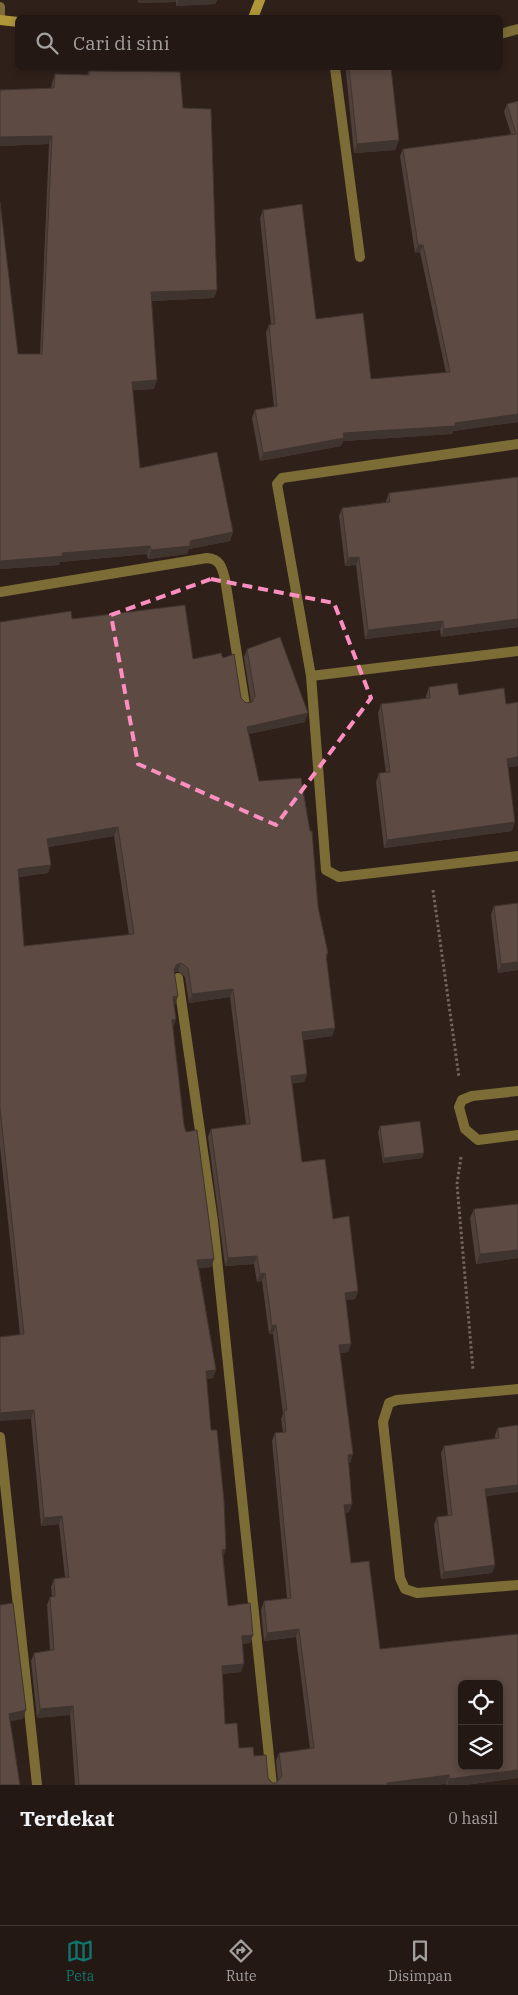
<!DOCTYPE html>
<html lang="id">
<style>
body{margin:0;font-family:"IBM Plex Serif",serif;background:#2c211d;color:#f1f3f6}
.controls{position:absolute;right:15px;bottom:15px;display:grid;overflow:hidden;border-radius:8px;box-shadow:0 2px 8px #0003}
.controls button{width:45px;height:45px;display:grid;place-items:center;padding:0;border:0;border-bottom:1px solid #413734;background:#241814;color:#f1f3f6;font:25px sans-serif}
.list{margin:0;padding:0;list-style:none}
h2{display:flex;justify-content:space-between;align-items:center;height:65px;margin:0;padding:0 20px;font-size:21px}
h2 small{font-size:16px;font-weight:400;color:#a3a0a0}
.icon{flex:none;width:28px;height:28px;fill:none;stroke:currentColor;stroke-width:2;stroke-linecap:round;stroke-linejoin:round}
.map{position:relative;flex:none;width:518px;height:1785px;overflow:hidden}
.search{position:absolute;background:#241814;box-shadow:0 2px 8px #0003;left:15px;right:15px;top:15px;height:55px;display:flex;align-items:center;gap:12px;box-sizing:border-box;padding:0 18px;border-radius:8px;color:#a3a0a0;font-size:19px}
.sheet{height:140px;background:#241814}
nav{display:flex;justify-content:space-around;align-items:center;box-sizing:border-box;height:70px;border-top:1px solid #413734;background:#241814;font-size:14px;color:#a3a0a0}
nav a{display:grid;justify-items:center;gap:2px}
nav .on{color:#0f766e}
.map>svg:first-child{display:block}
</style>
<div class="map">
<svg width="518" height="1785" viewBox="0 0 518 1785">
<rect width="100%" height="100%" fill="#30201a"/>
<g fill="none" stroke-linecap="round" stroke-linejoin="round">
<g stroke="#73655f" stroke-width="3" stroke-dasharray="2.5 2.5" stroke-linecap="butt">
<path d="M433,890L459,1077"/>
<path d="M461,1157L457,1184L473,1370"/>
</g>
<path stroke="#7c6d37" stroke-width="10" d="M335,68L360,257"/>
<g stroke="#7c6d37" stroke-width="10">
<path d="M0,7V20"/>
<path d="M500,34L518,29"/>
<path d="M518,444L282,478L277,484L311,676L326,870L339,877L518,856"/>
<path d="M0,592L207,558C220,559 222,567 225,579L245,705"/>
<path d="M311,676L518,651"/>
<path d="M178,978L213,1221L272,1785"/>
<path d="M518,1091L472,1096L462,1100L459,1107L465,1129L478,1140L518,1135"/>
<path d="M518,1389L397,1400L389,1403L383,1422L400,1578L405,1589L417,1593L518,1585"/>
<path d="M0,1437L37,1785"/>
</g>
<g stroke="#af9639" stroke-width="10">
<path d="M253,18L260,0"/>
<path d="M0,20L18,22"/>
</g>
</g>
<g fill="#4f403a" fill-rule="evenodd">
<path d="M138,0H217L215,4L176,6V2L138,3Z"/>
<path d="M347,68H391L399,140L395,150L354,153L346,72Z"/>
<path d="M89,71L183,108L217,290L214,298L152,301L154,389L133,390L140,468L233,532L230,541L189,549L187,554L148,559L147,554L60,562L59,565L0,569V202L18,354H40L49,144L0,146V90L51,89L52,83L55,74L87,75Z"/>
<path d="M518,101V422L453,431L452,434L343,441L341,446L260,461L252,418L255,410L274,407L266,333L269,325H271L260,218L263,210L316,319L371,379L446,373L420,252L415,253L400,156L403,149L511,134L504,112L507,104Z"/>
<path d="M518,477V627L441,637L440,630L365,639L356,565L345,566L339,516L342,508L386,502V501L389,493Z"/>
<path d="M72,619L193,659L223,658L241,698L246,703L251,702L244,657L247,649L305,722L249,734L259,781L318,907L328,953L326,959L335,1028L332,1036L303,1040L307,1074L304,1082L292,1083L302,1162L333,1219L358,1291L355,1299L346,1300L351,1344L348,1352L340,1353L353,1454L350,1463H349L352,1504L349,1512L345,1513L351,1563L380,1649L518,1634V1778L465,1785H446V1784L435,1785H75L70,1715L37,1718L31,1661L34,1653L50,1650L47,1605L50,1597L52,1596L51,1587L54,1579L65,1577L59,1524L41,1526L31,1419L20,1334L0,1146V622ZM114,836L129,935L24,946L19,877L48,873L51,865L48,847ZM178,971L185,977L189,1003L230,997L246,1124L211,1129L208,1137L225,1266L254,1264L257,1282L262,1281L269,1334H273L283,1414L281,1419L283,1432L275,1433L272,1441L287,1598L264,1601L261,1610L264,1641L296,1637L310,1749L279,1753L276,1761L278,1781L276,1783H272L254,1756L239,1748L225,1724L222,1674L241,1672L242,1644L250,1643L253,1635L228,1606L206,1379L213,1378L216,1370L199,1268L211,1267L214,1259L184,1125L173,1028L176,1019L174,1005L175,972Z"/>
<path d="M429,687L459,695L508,767L512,831L384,848L376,782L379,773H386L378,713L381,704L426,698V696Z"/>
<path d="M494,906L518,970L498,973L491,915Z"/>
<path d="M380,1126L422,1158L383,1163L378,1132Z"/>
<path d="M518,1204V1258L476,1264L470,1218L474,1209Z"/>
<path d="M518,1425L486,1496L495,1565L492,1573L441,1579L434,1525L437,1517L448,1516L441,1453L444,1446L495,1439V1435L498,1428Z"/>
</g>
<g fill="#40342f">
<path d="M139,0H177L176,2L138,3Z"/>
<path d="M178,0H217L215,4L176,6Z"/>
<path d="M52,136L49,144L0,146V137Z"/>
<path d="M399,140L395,150L354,153L357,144Z"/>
<path d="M418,245H423L420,252L415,253Z"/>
<path d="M217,290L214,298L148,301L151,292Z"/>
<path d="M157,380L154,389L129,390L132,382Z"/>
<path d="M518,414V422L453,431L452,434L343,441L341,446L260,461L263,453L343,433L455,423Z"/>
<path d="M233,532L230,541L189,549L187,554L148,559L151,550L190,541Z"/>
<path d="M150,546L147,554L60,562L59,565L0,569V561L62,553Z"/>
<path d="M359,557L356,565L345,566L348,558Z"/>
<path d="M518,619V627L441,637L444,629Z"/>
<path d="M443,621L440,630L365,639L368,630Z"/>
<path d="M308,713L305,722L244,735L247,727Z"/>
<path d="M518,757V766L504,768L507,759Z"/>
<path d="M515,822L512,831L384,848L387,840Z"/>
<path d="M118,827L114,836L44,848L47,839Z"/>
<path d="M51,865L48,873L15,877L18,869Z"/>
<path d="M518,962V970L498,973L501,964Z"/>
<path d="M181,963L178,971L173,973L176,965Z"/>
<path d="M233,989L230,997L189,1003L192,994Z"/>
<path d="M178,996L175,1005H170L173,997Z"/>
<path d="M176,1019L173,1028H169L172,1020Z"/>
<path d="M335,1028L332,1036L299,1040L302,1032Z"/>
<path d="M307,1074L304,1082L288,1084L291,1076Z"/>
<path d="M424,1153L422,1158L383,1163L384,1158Z"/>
<path d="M518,1250V1258L476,1264L480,1254Z"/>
<path d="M257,1256L254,1264L225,1266L228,1258Z"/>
<path d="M214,1259L211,1267L194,1269L197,1260Z"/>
<path d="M265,1273L262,1281L257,1282L260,1274Z"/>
<path d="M358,1291L355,1299L342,1301L345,1293Z"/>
<path d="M276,1325L273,1334H269L272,1326Z"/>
<path d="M351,1344L348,1352L336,1353L339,1345Z"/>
<path d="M216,1370L213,1378L203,1380L206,1371Z"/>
<path d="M34,1410L31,1419L0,1421V1413Z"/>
<path d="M353,1454L350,1463H345L348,1455Z"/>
<path d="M518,1485V1492L482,1497L485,1489Z"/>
<path d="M352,1504L349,1512L340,1514L344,1505Z"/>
<path d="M62,1516L59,1524L41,1526L44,1518Z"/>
<path d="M226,1549L223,1558L222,1550Z"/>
<path d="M495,1565L492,1573L441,1579L444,1572Z"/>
<path d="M299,1629L296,1637L264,1641L267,1633Z"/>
<path d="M253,1635L250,1643L239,1644L242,1636Z"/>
<path d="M244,1664L241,1672L219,1674L222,1666Z"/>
<path d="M73,1706L70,1715L37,1718L40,1709Z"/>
<path d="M26,1710L23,1719L6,1722L9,1714Z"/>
<path d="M518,1770V1778L465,1785H447L449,1779Z"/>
<path d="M449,1775L446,1784L435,1785H386L387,1783Z"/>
</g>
<g fill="#5c4a43" stroke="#40342f" fill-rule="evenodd">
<path d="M349,68H391L399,140L357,144Z"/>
<path d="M89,71L180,72L183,108L211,109L217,290L151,292L157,380L132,382L140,468L217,452L233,532L190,541V546L151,550L150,546L62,553L63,556L0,561V202L18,354H42L52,136L0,137V90L54,88L55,74L89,75Z"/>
<path d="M518,101V414L455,423V426L343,433L344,438L263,453L255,410L277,406L269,325L275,324L263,210L302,204L316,319L363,313L371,379L450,372L423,245H418L403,149L516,134L507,104Z"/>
<path d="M518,477V619L444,629L443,621L368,630L359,557L348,558L342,508L390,502L389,493Z"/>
<path d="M185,605L193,659L221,653L223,658L234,654L241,698L246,703L252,702L255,696L247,649L280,637L308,713L247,727L259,781L301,778L310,831H312L318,907L328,953L326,954L335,1028L302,1032L307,1074L291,1076L302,1162L325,1159L333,1219L349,1216L358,1291L345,1293L351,1344L339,1345L353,1454L348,1455L352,1504L344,1505L351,1563L369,1561L380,1649L518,1634V1770L449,1779V1775L387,1783V1785H79L73,1706L40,1709L34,1653L54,1650L50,1597L55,1596L54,1579L69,1577L62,1516L44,1518L34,1410L0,1413V1337L24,1334L0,1108V622L71,611L72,619ZM118,827L134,934L24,946L18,869L51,865L47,839ZM181,963L188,968L192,994L233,989L250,1124L211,1129L228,1258L257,1256L260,1274L265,1273L272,1326L276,1325L287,1410H284L286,1432L275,1433L291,1598L264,1601L267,1633L299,1629L314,1748L279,1753L282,1776L276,1783H272L268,1778L266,1755L254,1756L253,1747L239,1748L237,1723L225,1724L222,1666L244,1664L242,1636L253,1635L250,1603L228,1606L222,1550L226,1549L224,1501L217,1430H211L206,1371L216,1370L197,1260L214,1259L197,1130L186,1132L184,1125L172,1020L176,1019L173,997L178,996L174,970L176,965ZM462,1684H499V1766H462Z"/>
<path d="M457,683L459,695L504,688L506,704L518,702V757L507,759L515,822L387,840L379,773L390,772L381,704L430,698L429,687Z"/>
<path d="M518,903V962L501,964L494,906Z"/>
<path d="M420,1121L424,1153L384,1158L380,1126Z"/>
<path d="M518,1204V1250L480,1254L474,1209Z"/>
<path d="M518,1425V1485L485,1489L495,1565L444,1572L437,1517L452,1515L444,1446L499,1438L498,1428Z"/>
<path d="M13,1603L26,1710L9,1714L20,1785H0V1605Z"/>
</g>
<path fill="none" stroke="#fd8ec0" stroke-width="4" stroke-dasharray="10 6" stroke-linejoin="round" d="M211,579L334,603L371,698L276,825L138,764L111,615Z"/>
</svg>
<div class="controls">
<button><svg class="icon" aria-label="locate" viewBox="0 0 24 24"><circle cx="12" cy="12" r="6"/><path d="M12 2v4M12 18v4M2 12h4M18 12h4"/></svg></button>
<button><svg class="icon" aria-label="layers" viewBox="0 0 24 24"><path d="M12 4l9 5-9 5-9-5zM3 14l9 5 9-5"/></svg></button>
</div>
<div class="search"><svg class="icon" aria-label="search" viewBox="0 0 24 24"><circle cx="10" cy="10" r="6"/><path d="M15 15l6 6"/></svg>Cari di sini</div>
</div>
<section class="sheet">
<h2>Terdekat<small>0 hasil</small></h2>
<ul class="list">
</ul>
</section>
<nav>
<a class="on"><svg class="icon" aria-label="map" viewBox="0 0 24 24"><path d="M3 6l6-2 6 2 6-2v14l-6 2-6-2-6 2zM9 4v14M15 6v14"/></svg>Peta</a>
<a><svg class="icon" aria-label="directions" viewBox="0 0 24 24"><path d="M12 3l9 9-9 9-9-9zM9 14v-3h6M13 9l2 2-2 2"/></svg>Rute</a>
<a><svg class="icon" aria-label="saved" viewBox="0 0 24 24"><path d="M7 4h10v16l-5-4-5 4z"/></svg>Disimpan</a>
</nav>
